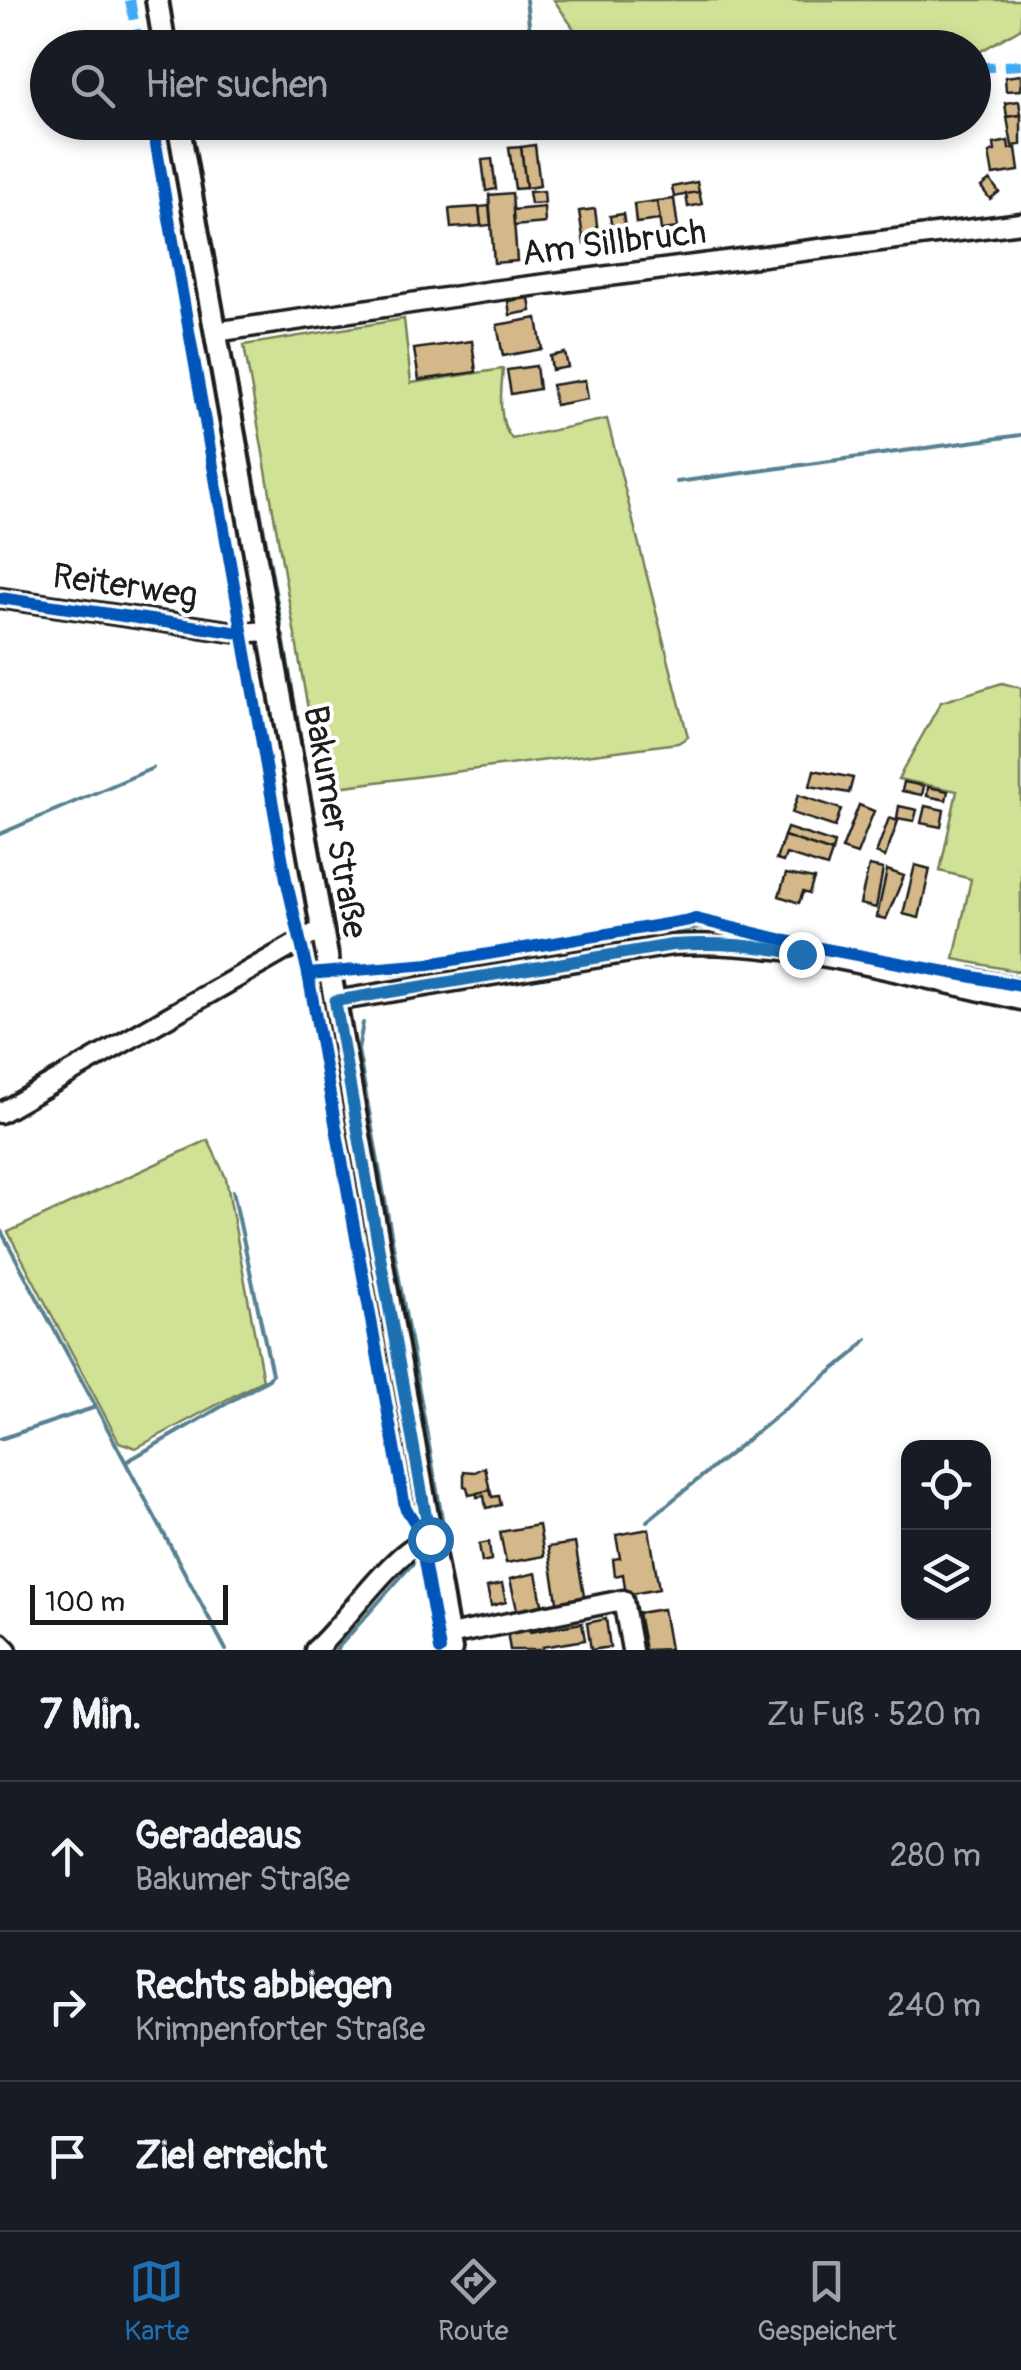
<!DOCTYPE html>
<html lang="de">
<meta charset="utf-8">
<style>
body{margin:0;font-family:Pangolin,sans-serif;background:#242831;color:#f1f3f6}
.controls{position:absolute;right:30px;bottom:30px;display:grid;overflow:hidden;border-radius:20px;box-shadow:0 5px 15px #0003}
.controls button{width:90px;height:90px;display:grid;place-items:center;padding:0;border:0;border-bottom:2px solid #363941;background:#171b24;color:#f1f3f6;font:50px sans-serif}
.scale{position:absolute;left:30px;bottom:25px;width:198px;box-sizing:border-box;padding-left:10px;border:5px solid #1c1c1c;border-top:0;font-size:28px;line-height:35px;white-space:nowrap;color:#1c1c1c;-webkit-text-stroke:8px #fff;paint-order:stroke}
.stop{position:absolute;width:30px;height:30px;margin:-22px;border:8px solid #1f6fb2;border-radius:50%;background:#fff}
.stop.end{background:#1f6fb2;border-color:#fff;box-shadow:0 2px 10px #0008}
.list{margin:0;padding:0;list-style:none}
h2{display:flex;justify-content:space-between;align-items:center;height:130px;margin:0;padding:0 40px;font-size:42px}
h2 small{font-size:32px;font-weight:400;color:#9ea1a6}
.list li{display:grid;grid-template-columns:65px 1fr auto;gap:30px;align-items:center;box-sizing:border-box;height:150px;padding:0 40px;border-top:2px solid #363941}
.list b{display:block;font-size:38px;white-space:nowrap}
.list p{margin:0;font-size:32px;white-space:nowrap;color:#9ea1a6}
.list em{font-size:32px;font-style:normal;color:#9ea1a6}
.icon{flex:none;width:55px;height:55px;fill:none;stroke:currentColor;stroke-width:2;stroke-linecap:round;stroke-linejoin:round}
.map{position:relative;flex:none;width:1021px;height:1650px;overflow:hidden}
.search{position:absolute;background:#171b24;box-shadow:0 5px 15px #0003;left:30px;right:30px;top:30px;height:110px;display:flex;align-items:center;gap:25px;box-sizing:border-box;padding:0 35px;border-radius:55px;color:#9ea1a6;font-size:38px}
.sheet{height:580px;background:#171b24}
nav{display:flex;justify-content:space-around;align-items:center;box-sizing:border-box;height:140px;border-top:2px solid #363941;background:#171b24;font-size:28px;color:#9ea1a6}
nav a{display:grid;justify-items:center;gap:5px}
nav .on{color:#1f6fb2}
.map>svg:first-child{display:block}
</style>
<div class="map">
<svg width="1021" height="1650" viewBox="0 0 1021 1650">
<rect width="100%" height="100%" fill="#fff"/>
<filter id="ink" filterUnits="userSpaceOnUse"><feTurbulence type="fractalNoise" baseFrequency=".01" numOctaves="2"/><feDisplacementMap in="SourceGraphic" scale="20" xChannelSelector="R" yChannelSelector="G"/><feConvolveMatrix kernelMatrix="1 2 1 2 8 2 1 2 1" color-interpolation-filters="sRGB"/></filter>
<g filter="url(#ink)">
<g fill="#d0e296" stroke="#767f59" stroke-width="2.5">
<path d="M554,0H1021V28L974,55V48L591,47L576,32Z"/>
<path d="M404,319L411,383L503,369C501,390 497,422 512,439L607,419L688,737L678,743L322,789L244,345Z"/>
<path d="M1002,683L1021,688V972L954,959L971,879L940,871L957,791L898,779L941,702Z"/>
<path d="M208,1140L226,1178L263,1380L136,1448L119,1442L8,1232Z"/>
</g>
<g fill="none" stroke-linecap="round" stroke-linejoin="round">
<g stroke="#568190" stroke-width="4">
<path d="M526,0L532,48"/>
<path d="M230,347L281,624"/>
<path d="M677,482L1021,435"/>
<path d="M133,609L222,621"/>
<path d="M283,636L309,788"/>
<path d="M312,803L340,962"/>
<path d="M0,834L153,768"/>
<path d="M655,936L699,928L714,929"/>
<path d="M613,943L636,938"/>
<path d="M971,968L1021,978"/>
<path d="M368,976L436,972L584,949"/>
<path d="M363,1023L358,1050L445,1535"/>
<path d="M0,1229L96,1407L0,1439"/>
<path d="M96,1407L226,1650"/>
<path d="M126,1462L269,1379L272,1374L233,1191"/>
<path d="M647,1521L854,1353L867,1339"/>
<path d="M336,1650L414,1562"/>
</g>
</g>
<g fill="#d4b889" stroke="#1c1c1c" stroke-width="2.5">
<path d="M1021,75V90L1006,91L1005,77Z"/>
<path d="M1019,101L1021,115L1007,117L1005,103Z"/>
<path d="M1021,115V145L1012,146L1007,117Z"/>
<path d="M1008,141L1009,149L1016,148L1019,171L993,175L989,153L995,151L994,144Z"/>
<path d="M535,145L540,186L526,188L521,147Z"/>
<path d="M521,147L526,188L515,189L509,148Z"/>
<path d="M492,159L496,189L486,191L482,160Z"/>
<path d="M990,180L999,192L990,199L981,187Z"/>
<path d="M697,182L699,192L674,197L672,187Z"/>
<path d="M544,191L545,203L531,204L529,192Z"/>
<path d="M699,192L702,204L688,207L686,194Z"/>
<path d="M512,193L517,261L494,263L489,195Z"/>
<path d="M674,199L678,228L661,230L657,201Z"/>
<path d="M657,201L660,220L636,223L634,204Z"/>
<path d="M489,206L491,225L481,226L479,207Z"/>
<path d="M479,207L481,226L451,228L449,209Z"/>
<path d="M544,207L545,223L514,226L513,210Z"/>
<path d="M595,209L599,241L584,244L579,211Z"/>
<path d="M623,214L625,228L612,230L610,216Z"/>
<path d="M529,298L531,311L510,315L508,301Z"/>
<path d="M537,318L542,349L503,356L497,325Z"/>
<path d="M472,341L476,372L419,380L414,349Z"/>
<path d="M565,353L568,367L552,370L550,356Z"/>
<path d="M536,366L539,389L511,394L507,370Z"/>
<path d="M585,380L588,399L555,405L552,385Z"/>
<path d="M814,770L853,778L849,793L810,786Z"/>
<path d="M904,782L924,786L922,795L902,791Z"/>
<path d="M928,787L948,791L946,800L927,796Z"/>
<path d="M798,795L841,809L835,827L792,813Z"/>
<path d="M859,805L874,811L857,854L842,849Z"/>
<path d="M899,806L917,810L914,821L897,818Z"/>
<path d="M925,806L944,810L941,827L921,823Z"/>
<path d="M889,818L898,821L885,857L876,853Z"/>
<path d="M787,828L834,843L832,852L784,836Z"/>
<path d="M784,836L832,852L827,867L786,854L783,862L776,860Z"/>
<path d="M915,865L930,869L919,918L903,914Z"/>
<path d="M869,866L883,869L876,908L860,904Z"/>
<path d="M887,870L904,876L886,919L877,917Z"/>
<path d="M786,874L814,879L809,894L803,892L799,903L779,896Z"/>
<path d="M485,1467L490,1491L469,1495L467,1487L464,1486V1471L475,1472Z"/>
<path d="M490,1490L492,1497L499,1496L501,1505L486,1508L484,1496L477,1497V1493Z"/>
<path d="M539,1525L544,1556L506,1563L500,1532Z"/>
<path d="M649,1529L659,1589L626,1595L623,1574L615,1576L613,1559L620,1558L616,1535Z"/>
<path d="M489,1542L491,1560L482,1562L479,1544Z"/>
<path d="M575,1543L585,1602L558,1607L548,1547Z"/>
<path d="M536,1573L543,1609L518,1614L510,1579Z"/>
<path d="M502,1584L506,1602L491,1606L487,1587Z"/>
<path d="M663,1609L670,1649L645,1650L638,1613Z"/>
<path d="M606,1619L610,1647L591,1650L587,1623Z"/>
<path d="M582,1623L585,1640L542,1647L543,1650H510L507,1631L529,1627L530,1632Z"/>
</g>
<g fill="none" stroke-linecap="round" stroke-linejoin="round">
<g stroke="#1c1c1c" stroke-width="25">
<g id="minor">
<path d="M215,332L492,291L1021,223"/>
<path d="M0,598L240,633L268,631"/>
<path d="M335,1001L672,945C786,938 909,976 1021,1000"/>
<path d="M0,1113L322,929"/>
<path d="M449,1635L623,1600L632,1650"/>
<path d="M0,1643L7,1650"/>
<path d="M315,1650C347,1622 394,1548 430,1539"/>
</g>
</g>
<g stroke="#1c1c1c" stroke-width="28">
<g id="major">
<path d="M157,0L165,48"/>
<path d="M178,122L451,1650"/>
</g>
</g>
<use href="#minor" stroke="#fff" stroke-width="18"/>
<use href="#major" stroke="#fff" stroke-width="20"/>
<g stroke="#3fa9f5" stroke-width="10" stroke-dasharray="20 10" stroke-linecap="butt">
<path d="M130,0L139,48"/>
<path d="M974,68L1021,65"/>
</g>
<g stroke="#fff" stroke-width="19">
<g id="cycleway">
<path d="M152,122L286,879L308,974L405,1507L418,1528L440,1650"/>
<path d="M0,598L240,633"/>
<path d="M308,974L429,964L696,919L804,945L1021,986"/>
</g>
</g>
<use href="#cycleway" stroke="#0057b8" stroke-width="12"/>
</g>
</g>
<g fill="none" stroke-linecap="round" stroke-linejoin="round" filter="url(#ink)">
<path stroke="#1f6fb2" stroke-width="12" d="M430,1539L335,1001L672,945C717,942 757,945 801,954"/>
</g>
<g text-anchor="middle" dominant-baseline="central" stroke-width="8" stroke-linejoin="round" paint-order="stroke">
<g font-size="35" fill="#1c1c1c" stroke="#fff">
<text transform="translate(614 243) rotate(-7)">Am Sillbruch</text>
<text transform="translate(125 586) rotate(8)">Reiterweg</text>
<text transform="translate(335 822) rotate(80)">Bakumer Straße</text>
</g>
</g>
</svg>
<div class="controls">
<button><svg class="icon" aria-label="locate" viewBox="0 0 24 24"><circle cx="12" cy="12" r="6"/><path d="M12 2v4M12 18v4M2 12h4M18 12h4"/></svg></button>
<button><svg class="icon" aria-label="layers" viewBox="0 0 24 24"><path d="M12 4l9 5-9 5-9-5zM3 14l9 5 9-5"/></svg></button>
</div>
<div class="scale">100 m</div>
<div class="stop" style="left:430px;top:1539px"></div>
<div class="stop end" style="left:801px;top:954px"></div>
<div class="search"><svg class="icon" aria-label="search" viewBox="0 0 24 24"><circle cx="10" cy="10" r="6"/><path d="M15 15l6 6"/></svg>Hier suchen</div>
</div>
<section class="sheet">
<h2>7 Min.<small>Zu Fuß · 520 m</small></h2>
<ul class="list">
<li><svg class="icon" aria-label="ahead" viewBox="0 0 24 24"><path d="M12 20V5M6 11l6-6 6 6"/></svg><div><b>Geradeaus</b><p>Bakumer Straße</p></div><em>280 m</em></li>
<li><svg class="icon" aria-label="right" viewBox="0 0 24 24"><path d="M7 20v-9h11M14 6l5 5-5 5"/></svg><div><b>Rechts abbiegen</b><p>Krimpenforter Straße</p></div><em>240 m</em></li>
<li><svg class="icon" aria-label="arrive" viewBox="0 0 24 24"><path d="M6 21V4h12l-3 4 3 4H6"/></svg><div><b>Ziel erreicht</b></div></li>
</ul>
</section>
<nav>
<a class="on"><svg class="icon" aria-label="map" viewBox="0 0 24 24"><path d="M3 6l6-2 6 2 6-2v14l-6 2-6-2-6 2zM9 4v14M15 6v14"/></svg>Karte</a>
<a><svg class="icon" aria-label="directions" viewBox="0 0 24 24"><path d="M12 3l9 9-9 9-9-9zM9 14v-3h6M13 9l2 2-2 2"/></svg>Route</a>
<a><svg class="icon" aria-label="saved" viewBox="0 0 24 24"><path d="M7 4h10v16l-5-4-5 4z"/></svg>Gespeichert</a>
</nav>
